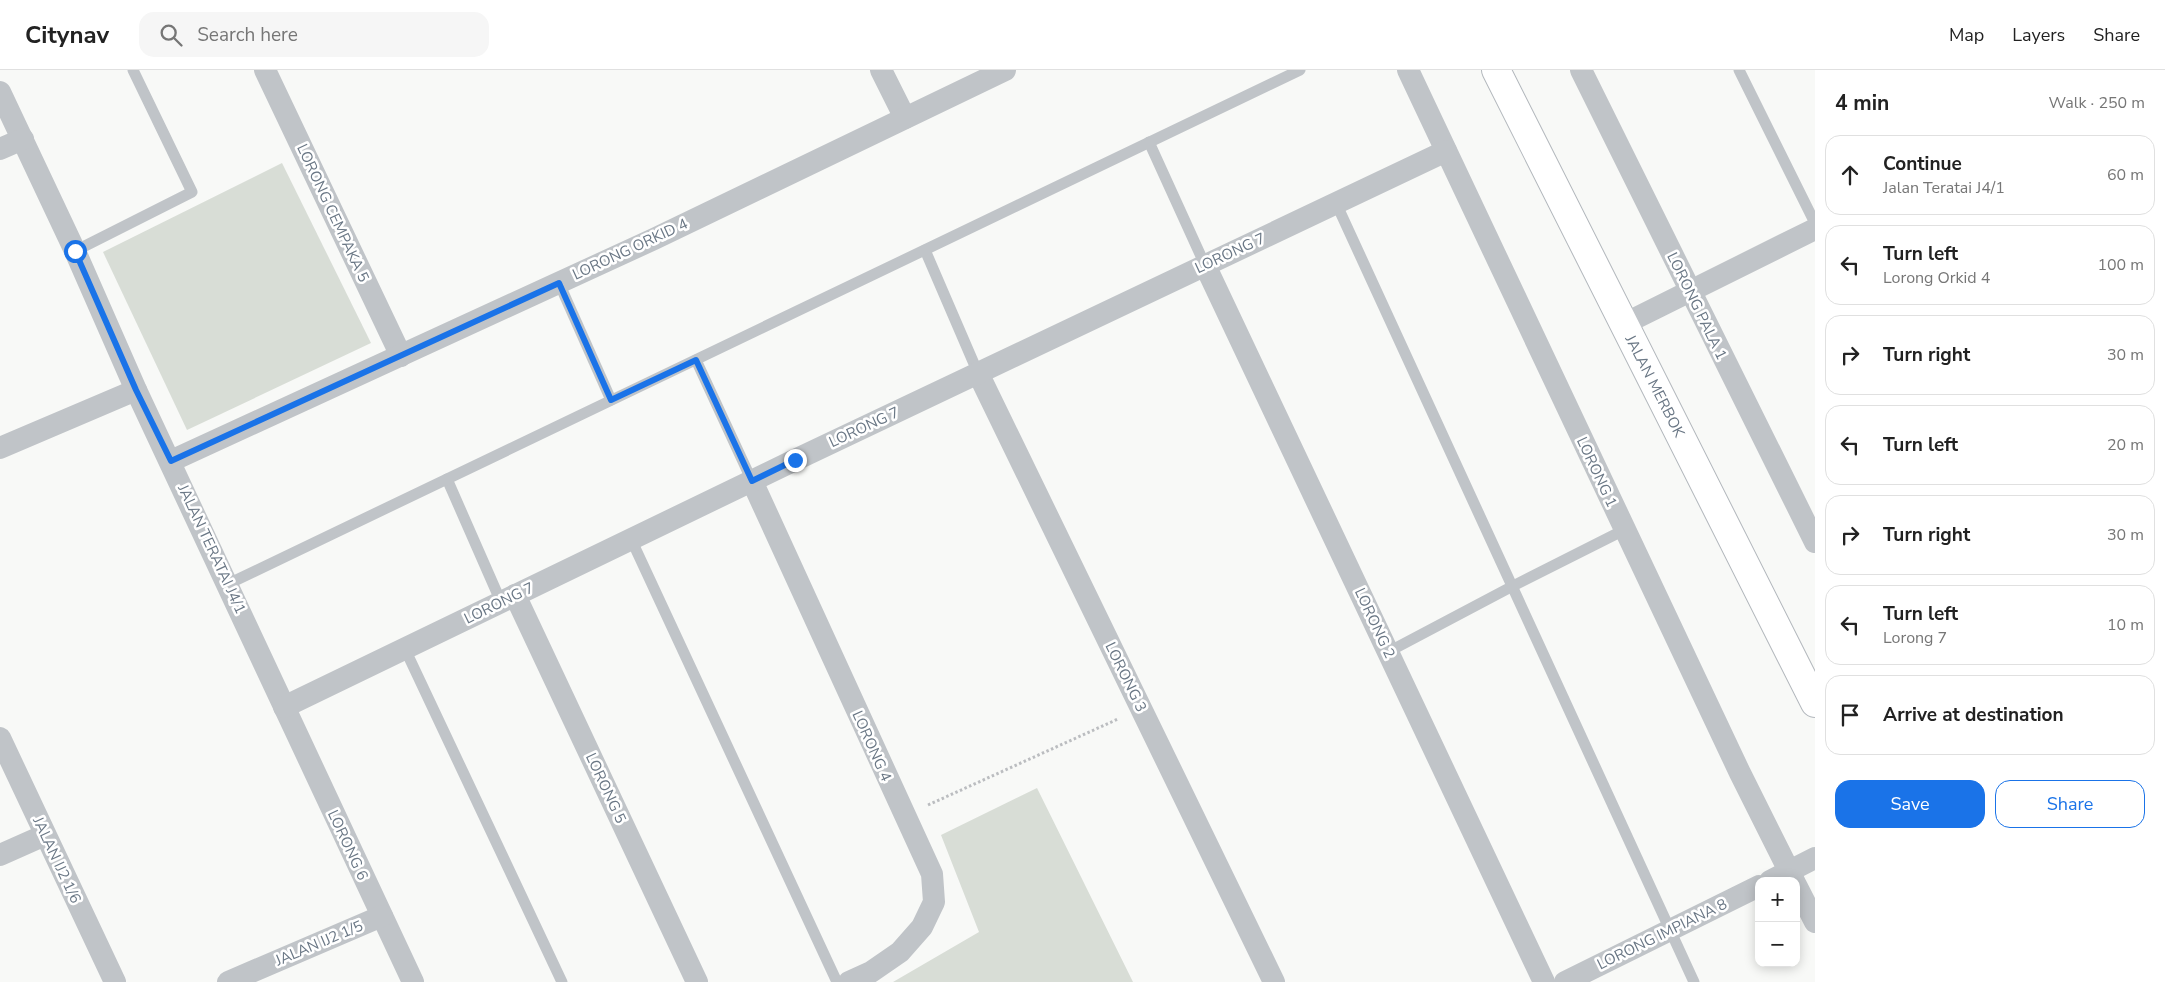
<!DOCTYPE html>
<meta charset="utf-8">
<style>
body{margin:0;font-family:"Nunito Sans",sans-serif;background:#f6f6f6;color:#222}
.controls{position:absolute;right:15px;bottom:15px;display:grid;overflow:hidden;border-radius:10px;box-shadow:0 2px 12px #0003}
.controls button{width:45px;height:45px;display:grid;place-items:center;padding:0;border:0;border-bottom:1px solid #e0e0e0;background:#fff;color:#222;font:25px sans-serif}
.stop{position:absolute;width:15px;height:15px;margin:-11px;border:4px solid #1a73e8;border-radius:50%;background:#fff}
.stop.end{background:#1a73e8;border-color:#fff;box-shadow:0 1px 5px #0008}
.list{margin:0;padding:0;list-style:none}
h2{display:flex;justify-content:space-between;align-items:center;height:65px;margin:0;padding:0 20px;font-size:21px}
h2 small{font-size:16px;font-weight:400;color:#767676}
.list li{display:grid;grid-template-columns:32px 1fr auto;gap:15px;align-items:center;box-sizing:border-box;height:80px;margin:0 10px 10px;padding:0 10px;border:1px solid #e0e0e0;border-radius:15px}
.list b{display:block;font-size:19px;white-space:nowrap}
.list p{margin:0;font-size:16px;white-space:nowrap;color:#767676}
.list em{font-size:16px;font-style:normal;color:#767676}
.actions{display:flex;gap:10px;padding:15px 20px}
.actions a{flex:1;padding:11px 0;border:1px solid #1a73e8;border-radius:15px;text-align:center;font-size:18px;color:#1a73e8}
.actions .main{background:#1a73e8;color:#fff}
.icon{flex:none;width:28px;height:28px;fill:none;stroke:currentColor;stroke-width:2;stroke-linecap:round;stroke-linejoin:round}
.map{position:relative;flex:none;width:1815px;height:912px;overflow:hidden}
header{display:flex;align-items:center;gap:30px;box-sizing:border-box;height:70px;padding:0 25px;background:#fff;border-bottom:1px solid #e0e0e0}
header strong{font-size:24px}
nav{display:flex;gap:28px;margin-inline-start:auto;font-size:18px}
.search{width:350px;height:45px;background:#f6f6f6;display:flex;align-items:center;gap:12px;box-sizing:border-box;padding:0 18px;border-radius:15px;color:#767676;font-size:19px}
main{display:flex}
aside{flex:1;background:#fff}
.map>svg:first-child{display:block}
</style>
<header>
<strong>Citynav</strong>
<div class="search"><svg class="icon" aria-label="search" viewBox="0 0 24 24"><circle cx="10" cy="10" r="6"/><path d="M15 15l6 6"/></svg>Search here</div>
<nav><a>Map</a><a>Layers</a><a>Share</a></nav>
</header>
<main>
<div class="map">
<svg width="1815" height="912" viewBox="0 0 1815 912">
<rect width="100%" height="100%" fill="#f8f9f7"/>
<g fill="#d8ddd6">
<path d="M282,93L371,273L187,360L103,182Z"/>
<path d="M1037,718L1133,912H893L979,862L941,765Z"/>
</g>
<g fill="none" stroke-linecap="round" stroke-linejoin="round">
<g stroke="#b3b8bd" stroke-width="30">
<path id="secondary" d="M1496,0L1815,633"/>
</g>
<path stroke="#bbbdc0" stroke-width="3" stroke-dasharray="2.5 2.5" stroke-linecap="butt" d="M928,735L1118,649"/>
<g stroke="#c0c4c8" stroke-width="11">
<path d="M1739,0L1815,153"/>
<path d="M1149,72L1205,195"/>
<path d="M1336,133L1694,912"/>
<path d="M925,180L978,303"/>
<path d="M75,181L192,122L133,0"/>
<path d="M559,213L611,330"/>
<path d="M696,290L752,411"/>
<path d="M447,409L501,532"/>
<path d="M631,469L837,912"/>
<path d="M228,514L1300,0"/>
<path d="M405,579L562,912"/>
<path d="M1388,582L1511,517L1624,460"/>
</g>
<g stroke="#c0c4c8" stroke-width="22">
<path d="M265,0L401,286"/>
<path d="M881,0L905,48"/>
<path d="M1408,0L1740,703L1794,811"/>
<path d="M1581,0L1815,472"/>
<path d="M0,22L75,181L136,320L413,912"/>
<path d="M0,79L23,69"/>
<path d="M1205,195L1544,912"/>
<path d="M1624,254L1815,159"/>
<path d="M978,303L1274,912"/>
<path d="M0,378L136,320"/>
<path d="M171,391L654,169L1005,0"/>
<path d="M752,411L932,804L934,832L922,857L900,882L871,902L849,912"/>
<path d="M515,525L697,912"/>
<path d="M284,637L795,390L1446,81"/>
<path d="M0,668L115,912"/>
<path d="M0,785L45,765"/>
<path d="M1770,811L1815,788"/>
<path d="M1796,815L1815,852"/>
<path d="M228,912L382,846"/>
<path d="M1565,912L1759,816"/>
</g>
<use href="#secondary" stroke="#fff" stroke-width="28"/>
</g>
<g fill="none" stroke-linecap="round" stroke-linejoin="round">
<path stroke="#1a73e8" stroke-width="6" d="M75,181L136,320L171,391L559,213L611,330L696,290L752,411L795,390"/>
</g>
<g text-anchor="middle" dominant-baseline="central" stroke-width="5" stroke-linejoin="round" paint-order="stroke">
<g font-size="15" fill="#6a7785" stroke="#fff">
<text transform="translate(333 143) rotate(65)">LORONG CEMPAKA 5</text>
<text transform="translate(630 179) rotate(-25)">LORONG ORKID 4</text>
<text transform="translate(1230 183) rotate(-25)">LORONG 7</text>
<text transform="translate(1697 236) rotate(64)">LORONG PALA 1</text>
<text transform="translate(1655 316) rotate(63)">JALAN MERBOK</text>
<text transform="translate(864 357) rotate(-25)">LORONG 7</text>
<text transform="translate(1597 402) rotate(65)">LORONG 1</text>
<text transform="translate(212 479) rotate(65)">JALAN TERATAI J4/1</text>
<text transform="translate(499 533) rotate(-26)">LORONG 7</text>
<text transform="translate(1375 553) rotate(65)">LORONG 2</text>
<text transform="translate(1126 607) rotate(64)">LORONG 3</text>
<text transform="translate(872 676) rotate(66)">LORONG 4</text>
<text transform="translate(606 718) rotate(65)">LORONG 5</text>
<text transform="translate(348 775) rotate(65)">LORONG 6</text>
<text transform="translate(57 790) rotate(65)">JALAN IJ2 1/6</text>
<text transform="translate(1662 864) rotate(-26)">LORONG IMPIANA 8</text>
<text transform="translate(319 873) rotate(-23)">JALAN IJ2 1/5</text>
</g>
</g>
</svg>
<div class="controls">
<button>+</button>
<button>−</button>
</div>
<div class="stop" style="left:75px;top:181px"></div>
<div class="stop end" style="left:795px;top:390px"></div>
</div>
<aside>
<h2>4 min<small>Walk · 250 m</small></h2>
<ul class="list">
<li><svg class="icon" aria-label="ahead" viewBox="0 0 24 24"><path d="M12 20V5M6 11l6-6 6 6"/></svg><div><b>Continue</b><p>Jalan Teratai J4/1</p></div><em>60 m</em></li>
<li><svg class="icon" aria-label="left" viewBox="0 0 24 24"><path d="M17 20v-9H6M10 6l-5 5 5 5"/></svg><div><b>Turn left</b><p>Lorong Orkid 4</p></div><em>100 m</em></li>
<li><svg class="icon" aria-label="right" viewBox="0 0 24 24"><path d="M7 20v-9h11M14 6l5 5-5 5"/></svg><div><b>Turn right</b></div><em>30 m</em></li>
<li><svg class="icon" aria-label="left" viewBox="0 0 24 24"><path d="M17 20v-9H6M10 6l-5 5 5 5"/></svg><div><b>Turn left</b></div><em>20 m</em></li>
<li><svg class="icon" aria-label="right" viewBox="0 0 24 24"><path d="M7 20v-9h11M14 6l5 5-5 5"/></svg><div><b>Turn right</b></div><em>30 m</em></li>
<li><svg class="icon" aria-label="left" viewBox="0 0 24 24"><path d="M17 20v-9H6M10 6l-5 5 5 5"/></svg><div><b>Turn left</b><p>Lorong 7</p></div><em>10 m</em></li>
<li><svg class="icon" aria-label="arrive" viewBox="0 0 24 24"><path d="M6 21V4h12l-3 4 3 4H6"/></svg><div><b>Arrive at destination</b></div></li>
</ul>
<div class="actions"><a class="main">Save</a><a>Share</a></div>
</aside>
</main>
